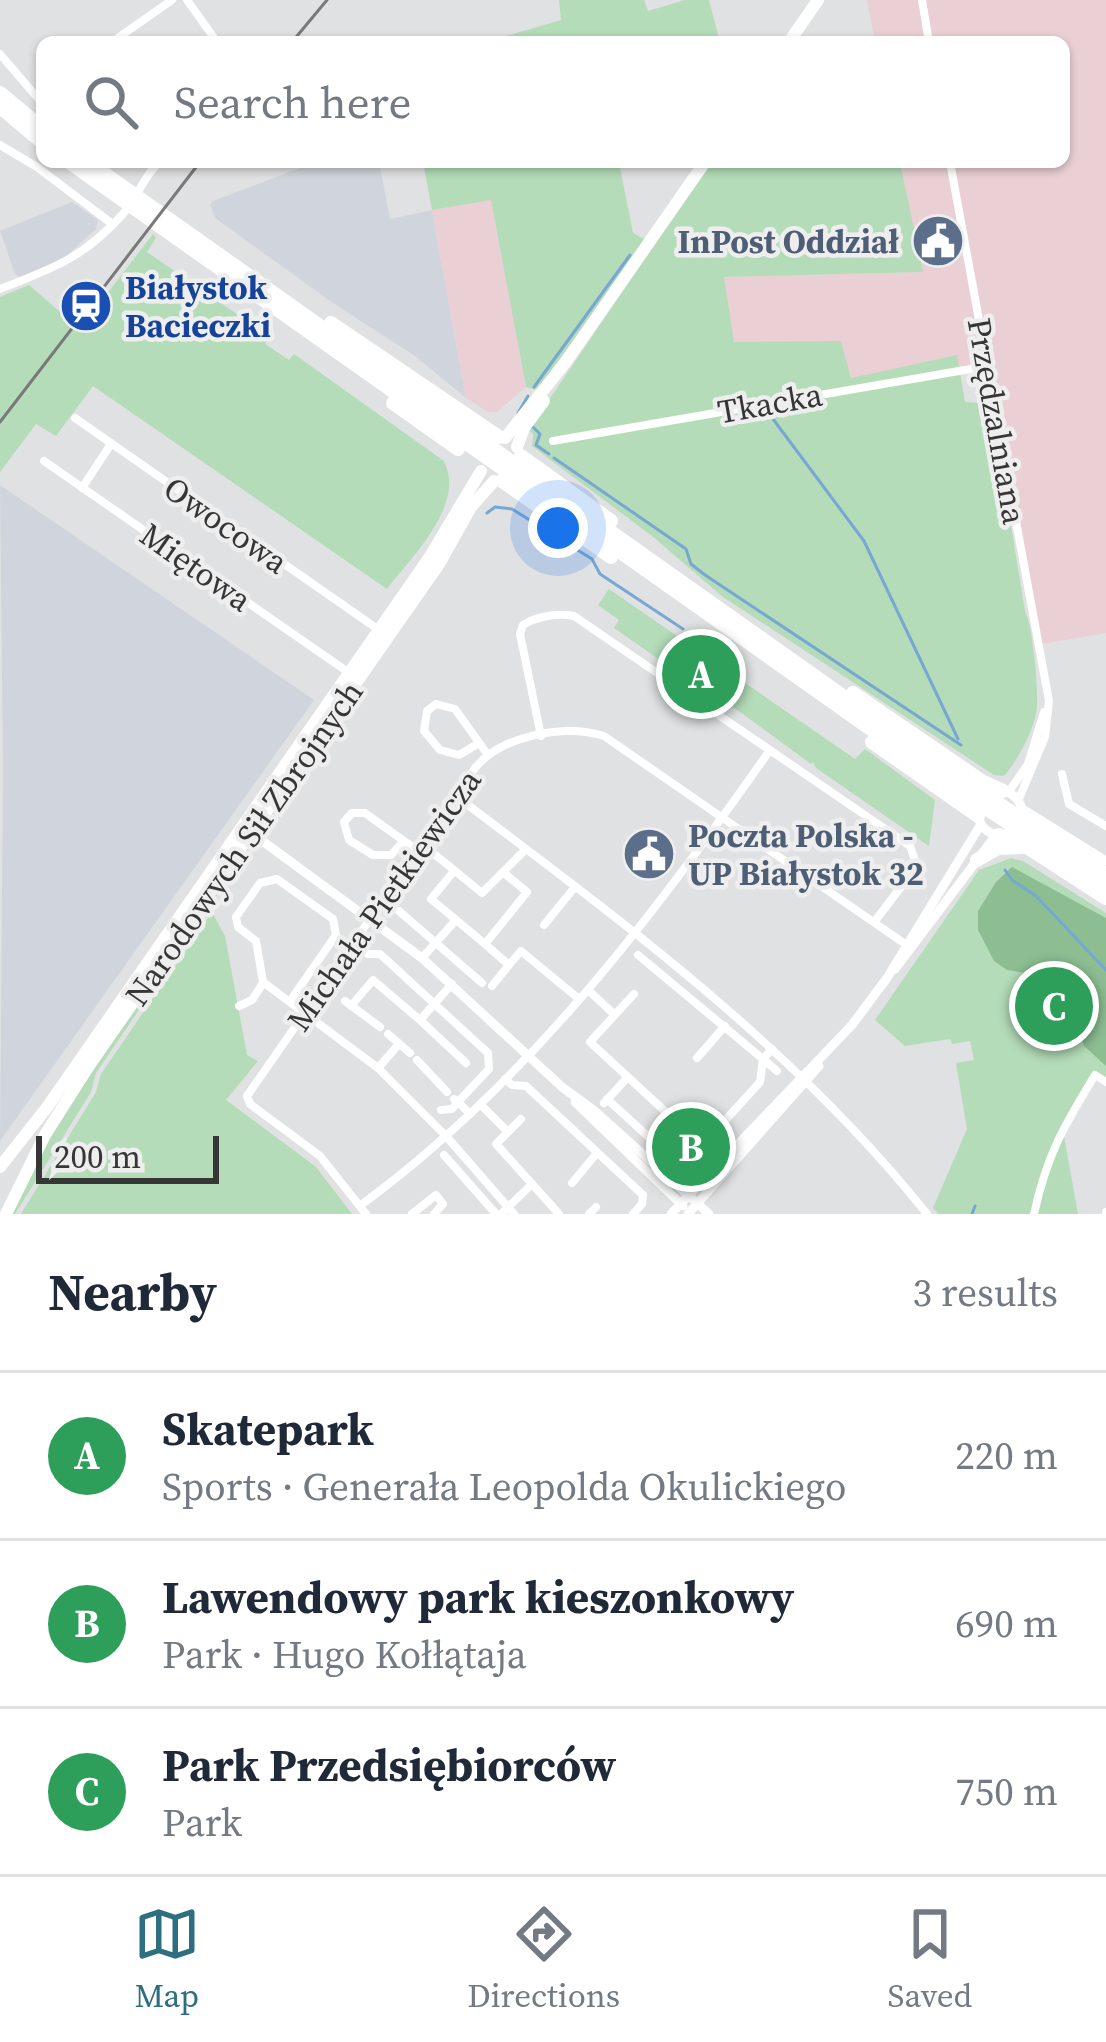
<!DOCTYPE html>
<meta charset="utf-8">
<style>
body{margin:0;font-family:"Source Serif 4",serif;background:#f6f6f7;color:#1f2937}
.scale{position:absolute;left:36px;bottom:30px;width:183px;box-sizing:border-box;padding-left:12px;border:6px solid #363637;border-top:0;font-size:33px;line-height:42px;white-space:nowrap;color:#363637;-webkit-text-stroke:9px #eeeeef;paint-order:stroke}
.you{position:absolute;left:558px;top:528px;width:42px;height:42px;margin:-30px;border:9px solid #fff;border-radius:50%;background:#1a73e8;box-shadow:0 0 0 18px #1a73e833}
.badge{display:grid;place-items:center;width:78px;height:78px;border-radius:50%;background:#2d6f81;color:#fff;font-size:39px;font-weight:700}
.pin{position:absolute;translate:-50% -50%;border:6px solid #fff;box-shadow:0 3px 12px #0006}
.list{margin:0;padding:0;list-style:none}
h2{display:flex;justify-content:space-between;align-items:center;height:156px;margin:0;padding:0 48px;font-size:51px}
h2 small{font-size:39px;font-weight:400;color:#747a83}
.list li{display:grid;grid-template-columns:78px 1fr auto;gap:36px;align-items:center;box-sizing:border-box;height:168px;padding:0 48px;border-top:3px solid #e0e1e3}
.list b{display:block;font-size:45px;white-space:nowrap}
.list p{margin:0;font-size:39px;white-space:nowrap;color:#747a83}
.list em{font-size:39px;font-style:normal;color:#747a83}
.icon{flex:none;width:66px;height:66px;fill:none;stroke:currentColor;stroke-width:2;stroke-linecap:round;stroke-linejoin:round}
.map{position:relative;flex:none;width:1106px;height:1214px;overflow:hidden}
.search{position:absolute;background:#fff;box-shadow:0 3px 9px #0004;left:36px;right:36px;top:36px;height:132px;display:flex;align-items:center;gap:30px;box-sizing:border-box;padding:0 42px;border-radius:18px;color:#747a83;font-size:45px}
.sheet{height:660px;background:#fff}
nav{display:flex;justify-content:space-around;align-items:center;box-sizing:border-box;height:168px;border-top:3px solid #e0e1e3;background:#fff;font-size:33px;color:#747a83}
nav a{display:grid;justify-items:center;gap:6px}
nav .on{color:#2d6f81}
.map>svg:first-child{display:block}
</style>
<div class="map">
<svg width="1106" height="1214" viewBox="0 0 1106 1214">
<rect width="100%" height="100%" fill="#e0e1e2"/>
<g fill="#d0d5dd">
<path d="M316,162H379L390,219L432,210L466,398L415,356L330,301L215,218L210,204L213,201Z"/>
<path d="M72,202L98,220L96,229L62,260L21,279L15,274L0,231Z"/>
<path d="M0,485L314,700L0,1141L3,771Z"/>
</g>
<g fill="#ead0d5">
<path d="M867,0H1106V633L1041,644L992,366L850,378L841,341L734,343L723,277L922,272L900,162H1064V42H875Z"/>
<path d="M491,199L526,387L497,412H488L466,398L432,210Z"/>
</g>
<g fill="#b4dcb8">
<path d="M559,0H644L648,11L685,0H709L720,42H506V36L561,20Z"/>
<path d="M423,162H619L633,233L646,240L537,390L526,387L491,200L432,210Z"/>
<path d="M711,162H900L923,272L724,277L734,342L841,341L851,378L957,355L965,402L986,403L994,422L1025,611C1033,627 1038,685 1037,706C1036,727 1018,760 1004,776L994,775L723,597L652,536L532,446L533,435L529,429Z"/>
<path d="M153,234L156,238L147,252L270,337L265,344L289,360L294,354L444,461C466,505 412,556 387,589L93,386L56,436L36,424L0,472V297L29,285L80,329Z"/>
<path d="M609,589L855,759L865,749L935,800L929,846L816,768L813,762L811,764L725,701L709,694L669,663L667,665L614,628L619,620L598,605Z"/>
<path d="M249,848L96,1073L91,1092L15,1214H10L50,1136L145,992Z"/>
<path d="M1011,858L1023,861L1106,913V1077L1097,1072L1062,1125L1078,1214H939L933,1208L967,1129L956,1063L974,1060L970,1041L952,1044L950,1039L905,1046L875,1020L979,870Z"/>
<path d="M212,912L225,936L247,1055L258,1061L226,1100L316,1167L352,1214H21L96,1092L101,1074Z"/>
</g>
<path fill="#8cbe92" d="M1012,867L1106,918V1066L1084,1046L1065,988L1049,977L1007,970L994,961L978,930V911L996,882Z"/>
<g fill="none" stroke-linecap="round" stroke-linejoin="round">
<g stroke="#77a7d3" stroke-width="3">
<path d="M534,387L630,255"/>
<path d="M767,411L864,541L958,739"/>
<path d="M518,413L528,396"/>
<path d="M533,427L540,434L536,445L549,454"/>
<path d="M554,458L686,549L691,564L705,575L961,745"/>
<path d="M487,513L495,507L512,509L592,559L600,574L683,629"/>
<path d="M1005,870L1012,880L1036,896L1106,970"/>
<path d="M972,1214L975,1206"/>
</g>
<g stroke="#fff" stroke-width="8">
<path d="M187,0L217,42"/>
<path d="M922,0L929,42"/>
<path d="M112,42L172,0"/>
<path d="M0,54L42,103"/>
<path d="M0,145L37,167L111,223"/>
<path d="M950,162L1049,701L1045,737L1018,801"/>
<path d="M0,289C54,268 83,258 122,215C137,199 145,173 160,162"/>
<path d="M75,418L379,630"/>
<path d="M553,441L988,366"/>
<path d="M44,461L348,672"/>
<path d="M82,488L111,444"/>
<path d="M541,736L520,634L523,625C537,616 558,613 574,616L910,846L917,866L875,921"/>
<path d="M479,743L459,755L440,750L424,731L427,711L436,704L455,709L488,755"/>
<path d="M1062,774L1069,804L1106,826"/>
<path d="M1008,793L1028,764L1044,712"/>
<path d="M456,796C623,922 796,1049 927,1214"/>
<path d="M404,841L365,813H352L344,822L349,840L373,855H391L404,841L417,850"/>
<path d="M422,844L482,893L523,852"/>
<path d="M454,871L431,899L485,944L527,892L504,873"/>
<path d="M399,911L482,983"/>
<path d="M544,925L575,887"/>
<path d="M485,944L509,965L521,951L579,999"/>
<path d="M368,954H380L488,1053L489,1069L458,1102L470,1114"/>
<path d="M638,955L763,1059L760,1082L711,1136L728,1154"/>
<path d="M422,958L456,920"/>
<path d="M492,986L509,965"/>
<path d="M588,990L615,1015"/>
<path d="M634,994L590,1042L669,1115"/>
<path d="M290,1001L336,935L333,919L277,879L260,883L236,917L238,927L256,941L263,982L378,1068L446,1136L514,1214"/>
<path d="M345,1001L380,1027"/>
<path d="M239,1006L252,1000L263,983"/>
<path d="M351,1006L373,980L420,1020L452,984"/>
<path d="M420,1020L466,1063"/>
<path d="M388,1034L410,1053"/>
<path d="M772,1049L763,1059L777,1071"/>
<path d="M697,1058L725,1026"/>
<path d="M417,1060L447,1092"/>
<path d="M378,1068L399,1044"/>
<path d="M505,1079L512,1085L526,1086L643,1195L642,1204L633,1214"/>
<path d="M607,1099L675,1161"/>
<path d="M604,1103L627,1078"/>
<path d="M480,1104L508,1132"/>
<path d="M441,1110L452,1109L458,1102L454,1099"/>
<path d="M521,1119L496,1144L559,1214"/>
<path d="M666,1144L691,1118L711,1136"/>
<path d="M444,1155L496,1214"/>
<path d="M572,1183L597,1153"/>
<path d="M361,1205C527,1083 653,917 770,750"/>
<path d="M366,1214L320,1156L250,1104L247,1096L475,768C502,735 565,724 604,736L911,948"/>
<path d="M412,1214L436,1195L443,1204L434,1214"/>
<path d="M501,1214L532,1184"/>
<path d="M589,1214L596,1207"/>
<path d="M1034,1214C1047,1154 1064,1126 1095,1075L1106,1082"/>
<path d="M1106,1214V1212"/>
</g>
<g stroke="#fff" stroke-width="9">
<circle cx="1000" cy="813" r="22"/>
<path d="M1021,808L1106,861"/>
<path d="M250,832L422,958L562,1087L596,1112L709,1214"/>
<path d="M895,969L996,835"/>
<path d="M575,1102L683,1206"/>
<path d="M671,1214L852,1025L887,978L981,824"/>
<path d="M688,1214L819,1066"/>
</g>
<g stroke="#fff" stroke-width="12">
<path d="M789,42L818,0"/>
<path d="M505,438L565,363L705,162"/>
<path d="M517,447L524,428L544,401"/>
<path d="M0,1167L48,1106L429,558L481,471"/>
<path d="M6,1214L45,1135L88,1067L439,564L471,507L494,481"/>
</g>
<g stroke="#fff" stroke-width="14">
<path d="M0,93L42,128"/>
<path d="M0,107L42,142"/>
<path d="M69,162L940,778L1106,887"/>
<path d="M88,162L946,769L1106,874"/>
<path d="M331,323L499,437"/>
<path d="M393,403L458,449"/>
<path d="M521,456L611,521"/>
<path d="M502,481L611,557"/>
<path d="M853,693L983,782L1003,791"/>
<path d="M872,742L978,816"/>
<path d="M999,835L1016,840L1106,898"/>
<path d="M977,860L998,848L1022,847"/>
</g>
<g stroke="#79797a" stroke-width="3">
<path d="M292,42L327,0"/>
<path d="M0,422L200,162"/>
</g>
</g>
<defs>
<g id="civic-disc" transform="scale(2.7)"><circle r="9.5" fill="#5c6f8a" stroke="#eeeeef"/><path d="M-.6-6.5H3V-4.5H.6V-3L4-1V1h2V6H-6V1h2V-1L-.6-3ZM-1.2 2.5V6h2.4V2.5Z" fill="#fff"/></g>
<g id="station-disc" transform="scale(2.7)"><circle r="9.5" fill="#1a4fb4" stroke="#eeeeef"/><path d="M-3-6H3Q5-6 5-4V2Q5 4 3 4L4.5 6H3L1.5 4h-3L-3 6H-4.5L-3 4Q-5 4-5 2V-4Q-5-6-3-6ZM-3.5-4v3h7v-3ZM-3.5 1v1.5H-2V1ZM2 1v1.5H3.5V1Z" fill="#fff"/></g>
</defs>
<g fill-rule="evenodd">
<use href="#civic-disc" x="938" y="241"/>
<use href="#station-disc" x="86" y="306"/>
<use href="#civic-disc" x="649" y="854"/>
</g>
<g text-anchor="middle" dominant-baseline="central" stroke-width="9" stroke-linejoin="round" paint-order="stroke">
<g font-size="33" font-weight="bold" fill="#4e5e75" stroke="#eeeeef" text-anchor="end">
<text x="899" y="241">InPost Oddział</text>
<text x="688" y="835" text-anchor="start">Poczta Polska -<tspan x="688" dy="38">UP Białystok 32</tspan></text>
</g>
<g font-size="33" font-weight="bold" fill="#164399" stroke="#eeeeef" text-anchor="start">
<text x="125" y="287">Białystok<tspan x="125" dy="38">Bacieczki</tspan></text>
</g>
<g font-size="33" fill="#363637" stroke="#eeeeef">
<text transform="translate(770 403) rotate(-10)">Tkacka</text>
<text transform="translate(997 421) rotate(80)">Przędzalniana</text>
<text transform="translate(226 525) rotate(35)">Owocowa</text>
<text transform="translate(196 567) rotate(35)">Miętowa</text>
<text transform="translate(244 843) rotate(-55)">Narodowych Sił Zbrojnych</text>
<text transform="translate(384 900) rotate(-55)">Michała Pietkiewicza</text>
</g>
</g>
</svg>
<div class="scale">200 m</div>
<div class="you"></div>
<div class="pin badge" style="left:701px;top:674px;background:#2e9e5b">A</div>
<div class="pin badge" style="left:691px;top:1147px;background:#2e9e5b">B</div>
<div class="pin badge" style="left:1054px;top:1006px;background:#2e9e5b">C</div>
<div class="search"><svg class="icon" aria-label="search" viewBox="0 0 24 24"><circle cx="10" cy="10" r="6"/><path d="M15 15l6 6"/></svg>Search here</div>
</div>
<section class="sheet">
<h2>Nearby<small>3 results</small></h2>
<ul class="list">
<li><span class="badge" style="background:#2e9e5b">A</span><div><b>Skatepark</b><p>Sports · Generała Leopolda Okulickiego</p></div><em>220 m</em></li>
<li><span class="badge" style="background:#2e9e5b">B</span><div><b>Lawendowy park kieszonkowy</b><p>Park · Hugo Kołłątaja</p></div><em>690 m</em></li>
<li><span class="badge" style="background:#2e9e5b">C</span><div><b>Park Przedsiębiorców</b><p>Park</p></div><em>750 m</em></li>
</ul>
</section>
<nav>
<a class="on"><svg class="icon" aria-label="map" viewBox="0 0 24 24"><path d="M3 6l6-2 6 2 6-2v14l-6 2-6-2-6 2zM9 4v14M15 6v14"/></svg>Map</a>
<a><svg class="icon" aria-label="directions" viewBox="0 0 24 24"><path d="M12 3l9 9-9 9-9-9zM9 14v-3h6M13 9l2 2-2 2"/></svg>Directions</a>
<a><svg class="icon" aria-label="saved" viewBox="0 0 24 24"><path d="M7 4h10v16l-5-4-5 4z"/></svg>Saved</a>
</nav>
